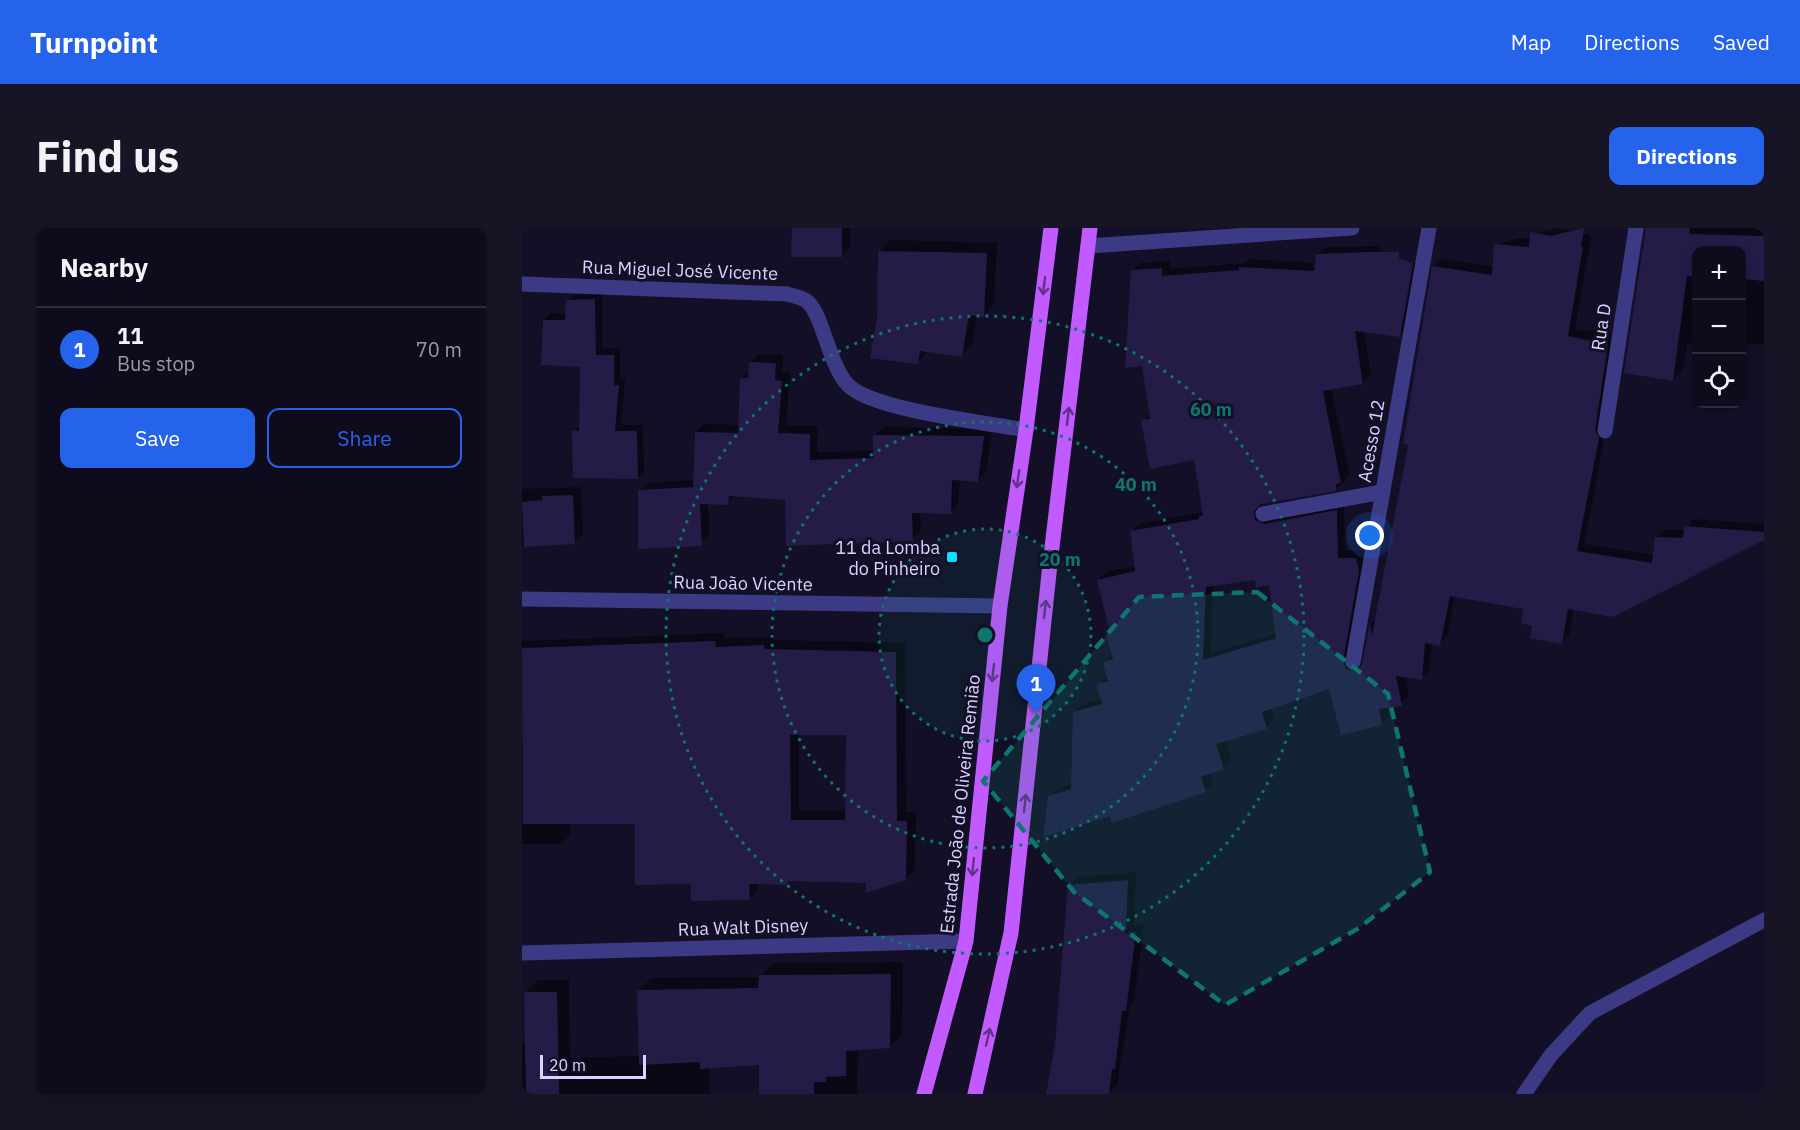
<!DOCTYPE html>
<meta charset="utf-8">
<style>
body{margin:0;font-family:"IBM Plex Sans",sans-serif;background:#171425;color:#f1f3f6}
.controls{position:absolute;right:18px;top:18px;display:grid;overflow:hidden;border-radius:12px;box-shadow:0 3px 9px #0003}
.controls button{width:54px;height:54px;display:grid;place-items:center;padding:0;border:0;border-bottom:2px solid #2e2b3b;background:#0e0b1c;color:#f1f3f6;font:30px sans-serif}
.scale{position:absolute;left:18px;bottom:15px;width:106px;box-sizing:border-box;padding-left:6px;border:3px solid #d9d4ff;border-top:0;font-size:16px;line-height:21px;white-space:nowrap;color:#d9d4ff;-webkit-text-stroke:4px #130f26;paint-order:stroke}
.you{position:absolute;left:848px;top:308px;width:21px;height:21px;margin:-15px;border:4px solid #fff;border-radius:50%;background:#1a73e8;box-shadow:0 0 0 9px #1a73e833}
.badge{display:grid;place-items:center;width:39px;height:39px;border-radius:50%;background:#2563eb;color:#fff;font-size:20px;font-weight:700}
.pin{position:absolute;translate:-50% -50px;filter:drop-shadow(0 2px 3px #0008)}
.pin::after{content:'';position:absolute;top:32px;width:21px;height:18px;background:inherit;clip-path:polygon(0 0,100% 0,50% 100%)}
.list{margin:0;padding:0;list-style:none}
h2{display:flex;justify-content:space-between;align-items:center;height:78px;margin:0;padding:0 24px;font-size:26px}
h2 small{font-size:20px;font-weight:400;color:#9b9ba3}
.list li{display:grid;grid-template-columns:39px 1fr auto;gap:18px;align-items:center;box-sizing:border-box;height:84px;padding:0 24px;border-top:2px solid #2e2b3b}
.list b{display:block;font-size:22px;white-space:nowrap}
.list p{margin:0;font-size:20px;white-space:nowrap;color:#9b9ba3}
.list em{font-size:20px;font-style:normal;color:#9b9ba3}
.actions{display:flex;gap:12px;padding:18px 24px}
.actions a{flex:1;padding:14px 0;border:2px solid #2563eb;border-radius:12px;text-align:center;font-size:21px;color:#2563eb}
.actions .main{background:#2563eb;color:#fff}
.icon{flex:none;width:33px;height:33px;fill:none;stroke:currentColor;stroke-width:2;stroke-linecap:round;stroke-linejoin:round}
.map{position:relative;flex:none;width:1242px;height:866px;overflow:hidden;border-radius:12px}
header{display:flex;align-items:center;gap:36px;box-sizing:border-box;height:84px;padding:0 30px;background:#2563eb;color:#fff}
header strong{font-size:28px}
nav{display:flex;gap:33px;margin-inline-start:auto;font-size:21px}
.intro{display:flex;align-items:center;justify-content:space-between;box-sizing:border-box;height:144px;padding:0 36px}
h1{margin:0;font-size:42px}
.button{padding:15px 27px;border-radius:12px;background:#2563eb;color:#fff;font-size:21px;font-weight:700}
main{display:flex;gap:36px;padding:0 36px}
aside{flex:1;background:#0e0b1c;border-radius:12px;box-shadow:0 3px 9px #0003}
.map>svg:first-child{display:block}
</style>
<header>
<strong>Turnpoint</strong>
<nav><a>Map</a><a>Directions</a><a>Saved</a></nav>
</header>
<div class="intro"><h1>Find us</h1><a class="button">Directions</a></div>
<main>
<aside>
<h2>Nearby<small></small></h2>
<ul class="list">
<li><span class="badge">1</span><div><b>11</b><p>Bus stop</p></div><em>70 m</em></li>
</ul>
<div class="actions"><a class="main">Save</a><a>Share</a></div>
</aside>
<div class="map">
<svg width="1242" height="866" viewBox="0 0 1242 866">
<rect width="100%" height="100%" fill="#130f26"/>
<g fill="#0007" fill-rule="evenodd">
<path d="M272,0H328V19L320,27Z"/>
<path d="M1037,0L1067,7L1069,10L1053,101L1094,108L1084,201L1062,316L1132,327L1134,310L1142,302H1163L1171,291L1242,296V310L1052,380L1047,407L1039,415L1012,397L1003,380L933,367L925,408L917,416L910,415L907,442L899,450L883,448L887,468L879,476L865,478L867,488L859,496L809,459L749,479L752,491L744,499L703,512L709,532L701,540L688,544L691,555L683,562L589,586L528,569L536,560L551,556L553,484L561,476L580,471L576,456L586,448L582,435L591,426L585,403L588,399L576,352L584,344L614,338L609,304L617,296L682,284L673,230L621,193L629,185L610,43L618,35L648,33L647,41L723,35L727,31L794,35L795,27L803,19L856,18L865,42L897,34L885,100L877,108L842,103L849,147L841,155L809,160L827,245L822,253L814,261L739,275L741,284L822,275L823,323L842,322L844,334L832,433L839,436H842L849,396L855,390L888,216L912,39L920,31L972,39L973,22L982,14L997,10L1011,11L1017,5ZM735,351L748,355L755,405L689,425L691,357Z"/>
<path d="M1125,0H1242V116H1220V22H1174V115H1165L1161,141L1151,151Z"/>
<path d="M368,12L475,15L472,76L462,87H455L450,117L439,128L406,123L395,135L356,89L358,23Z"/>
<path d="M80,65V121L98,120V151H103L99,197H121L122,243L115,250L52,204L59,197L60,138L22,92L29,85L45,86L46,73L53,66Z"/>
<path d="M237,126L261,127L260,144L268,145L264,198H296L295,224L353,223V207L361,199L470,201L464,244L455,253L438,251L436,276L428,285L398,283L399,303L390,311L264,270L214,267L205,275L186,274L187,308L179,316L117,263L126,255L173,252L174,204L182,196L218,197L220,150L228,142V135Z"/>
<path d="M59,259L61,306L52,315L0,318V261Z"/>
<path d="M202,405L203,410L251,409V412L383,415L384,584H394L393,642L383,651L345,654L268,651L264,655H236V661L227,671L171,654L115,594L48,593V607L39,616H0V413ZM277,505H326L325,583H277Z"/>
<path d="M614,644L612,697L622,696L612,773L608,777L595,857L586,865L526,866L535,817L547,658L556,649Z"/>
<path d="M381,734L380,806L368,819L336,821L335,866H239L238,836L187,839L188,866H0V817H5L3,765L16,752H47L48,830L118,828L117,763L129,750L238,749L251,735Z"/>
</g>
<g fill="#241b47" fill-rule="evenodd">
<path d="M270,0H320V29H269Z"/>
<path d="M1062,0L1059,19H1061L1046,108L1086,116L1073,202L1077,210L1055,323L1130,335L1133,309L1161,310L1162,298L1242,304V312L1091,389L1046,381L1040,416L1008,410L1010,398L999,395L1001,381L928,368L918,418L903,415L900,452L874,448L880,478L857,481L860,497L819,507L807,461L740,484L745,501L694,516L702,541L679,549L684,564L590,595L588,588L521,609L526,568L549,561L551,484L580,476L574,456L586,453L581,434L591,431L583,403L587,401L575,352L613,343L608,303L677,291V288H681L672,232L628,241L619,192L628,191L620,138L603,140L609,42L640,40V48L717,42V39L792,43L794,26L848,24H877V30L891,36L878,109L833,103L841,156L801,163L819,255L814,256V263L739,276L732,283L733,292L742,296L815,282L816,330H834L837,343L821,433L824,441L834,443L840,436L848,395L850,407L885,223L886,217L881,216L910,38L970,47L972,16L1007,19L1008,4L1028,8ZM733,352L734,360L747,357L754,410L681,432L684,359Z"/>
<path d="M1124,0H1168L1167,6L1242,8V53L1220,51V22H1174V49L1165,48L1151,153L1102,145Z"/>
<path d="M356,23L465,25L462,89L447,87L440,129L398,123L396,136L348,130L355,89Z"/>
<path d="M73,71L74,127H92V157H97L93,203H115L116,251L51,250L50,203H57L58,139L19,137L21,92H43L44,72Z"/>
<path d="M227,134L254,135L253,152L260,153L256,205L288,206V232L351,230V207L462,208L456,254L430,252L429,286L390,285L391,313L264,318L263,272L207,268L206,277L178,276L180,318L116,321V262L171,259L173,204L216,205L218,150H226Z"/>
<path d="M51,267L53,316L2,319L0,274L20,272V268Z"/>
<path d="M193,413L194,419L242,417L243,421L374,424L375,593H385L384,652L344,665V655L265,653V657L227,656L228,672L169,673V656L113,657V596H1L0,420ZM268,507H324L323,592H269Z"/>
<path d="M606,652L604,705L614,704L604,783H600L593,841H590L587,866H524L533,817L546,657Z"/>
<path d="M369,746L368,820L324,823V848L304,849V854H292V866H237V837L178,841V834L117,837L115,762L236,760L237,747Z"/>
<path d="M2,764H35L37,866H4Z"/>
</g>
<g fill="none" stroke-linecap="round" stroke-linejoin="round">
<g stroke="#3d3a85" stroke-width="15">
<path d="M566,18L830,0"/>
<path d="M0,56L265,66C271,68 278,69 283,72C300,81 306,136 326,157C350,182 466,195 504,202"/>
<path d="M1083,203L1114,0"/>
<path d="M741,286L860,264"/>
<path d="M0,371L478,378"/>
<path d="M831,434L907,0"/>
<path d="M0,725L444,713"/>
<path d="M1002,866L1029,827L1068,785L1242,692"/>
</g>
<g stroke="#c25bff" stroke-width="15">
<path d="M402,866L444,713L478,378L504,202L529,0"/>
<path d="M453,866L489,705L528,336L568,0"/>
</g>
</g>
<defs><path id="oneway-shaft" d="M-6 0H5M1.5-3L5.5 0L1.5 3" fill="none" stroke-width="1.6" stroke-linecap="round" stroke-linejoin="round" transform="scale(1.5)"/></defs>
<g stroke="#623188">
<use href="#oneway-shaft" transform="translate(522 58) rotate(97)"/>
<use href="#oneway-shaft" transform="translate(546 188) rotate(-83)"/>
<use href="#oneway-shaft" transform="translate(496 251) rotate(98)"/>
<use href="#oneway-shaft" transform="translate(523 381) rotate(-84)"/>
<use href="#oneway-shaft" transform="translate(471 445) rotate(96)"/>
<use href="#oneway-shaft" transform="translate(503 575) rotate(-84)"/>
<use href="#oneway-shaft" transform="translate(451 639) rotate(96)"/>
<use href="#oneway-shaft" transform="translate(466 809) rotate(-77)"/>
</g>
<path fill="#0f766e" fill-opacity="0.2" stroke="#0f766e" stroke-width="4.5" stroke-dasharray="12 8" stroke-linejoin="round" d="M735,364L866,466L908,644L837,700L703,777L552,664L461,553L617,369Z"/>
<circle cx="463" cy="407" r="106" fill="#0f766e" fill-opacity=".12"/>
<g fill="none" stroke="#0f766e" stroke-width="3" stroke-dasharray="3 6">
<circle cx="463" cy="407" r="106"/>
<circle cx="463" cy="407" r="213"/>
<circle cx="463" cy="407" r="319"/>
</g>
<rect fill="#00e5ff" stroke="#130f26" stroke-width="2" x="424" y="323" width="12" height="12" rx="3"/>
<g text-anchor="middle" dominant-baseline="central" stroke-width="6" stroke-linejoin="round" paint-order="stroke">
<g font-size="18" fill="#d9d4ff" stroke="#130f26">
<text transform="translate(158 42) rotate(2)">Rua Miguel José Vicente</text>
<text transform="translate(1079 99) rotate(-81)">Rua D</text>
<text transform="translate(849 213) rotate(-80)">Acesso 12</text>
<text transform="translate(221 355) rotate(1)">Rua João Vicente</text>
<text transform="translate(438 576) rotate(-84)">Estrada João de Oliveira Remião</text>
<text transform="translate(221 699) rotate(-2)">Rua Walt Disney</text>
</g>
<g font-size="18" fill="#d9d4ff" stroke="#130f26" text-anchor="end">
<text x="418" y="319">11 da Lomba<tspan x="418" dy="21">do Pinheiro</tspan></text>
</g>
</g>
<circle cx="463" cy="407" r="9" fill="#0f766e" stroke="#130f26" stroke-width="3"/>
<g font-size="18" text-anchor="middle" font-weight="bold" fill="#0f766e" stroke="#130f26" stroke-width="6" stroke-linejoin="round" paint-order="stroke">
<text x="689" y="188">60 m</text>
<text x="614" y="263">40 m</text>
<text x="538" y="338">20 m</text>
</g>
</svg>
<div class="controls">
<button>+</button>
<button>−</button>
<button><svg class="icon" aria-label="locate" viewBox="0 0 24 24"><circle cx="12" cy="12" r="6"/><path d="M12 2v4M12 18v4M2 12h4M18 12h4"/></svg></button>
</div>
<div class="scale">20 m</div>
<div class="you"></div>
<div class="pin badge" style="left:514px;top:486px">1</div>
</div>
</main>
